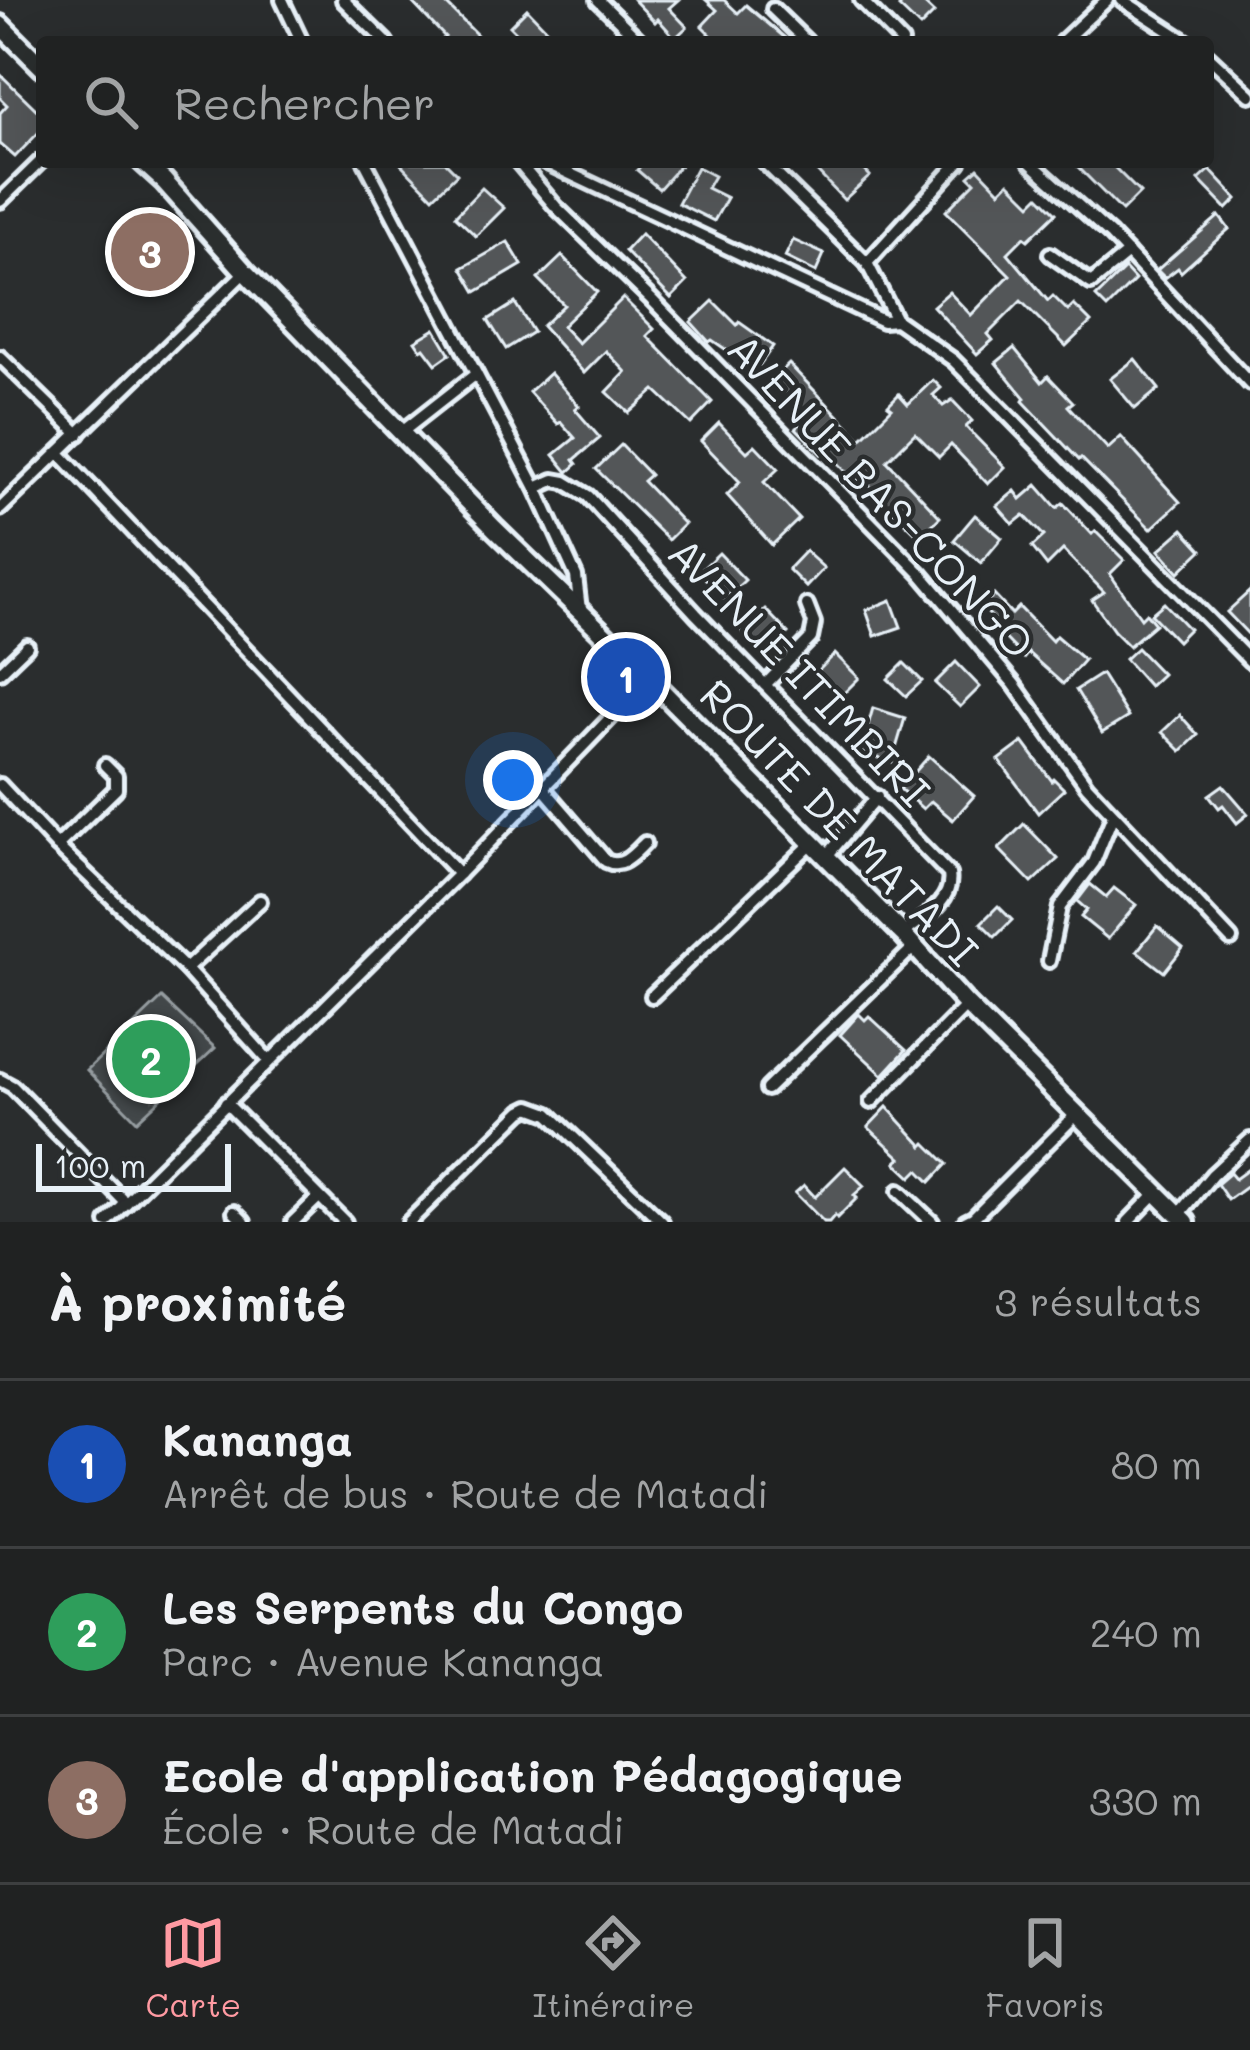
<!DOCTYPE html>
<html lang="fr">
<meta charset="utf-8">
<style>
body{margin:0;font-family:Mali,sans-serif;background:#2d2f2f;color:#f1f3f6}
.scale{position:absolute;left:36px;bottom:30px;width:195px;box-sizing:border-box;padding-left:12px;border:6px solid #e8f1f8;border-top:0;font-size:33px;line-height:42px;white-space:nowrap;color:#e8f1f8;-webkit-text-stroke:9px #2a2d2e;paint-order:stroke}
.you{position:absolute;left:513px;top:780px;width:42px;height:42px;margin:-30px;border:9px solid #fff;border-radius:50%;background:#1a73e8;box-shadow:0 0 0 18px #1a73e833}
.badge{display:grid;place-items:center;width:78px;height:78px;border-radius:50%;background:#ff9aa2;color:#fff;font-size:39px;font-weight:700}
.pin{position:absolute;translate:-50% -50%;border:6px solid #fff;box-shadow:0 3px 12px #0006}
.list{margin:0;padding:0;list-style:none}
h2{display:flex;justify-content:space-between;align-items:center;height:156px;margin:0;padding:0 48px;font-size:51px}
h2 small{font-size:39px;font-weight:400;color:#a2a4a5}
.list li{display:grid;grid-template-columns:78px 1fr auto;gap:36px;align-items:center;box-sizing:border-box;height:168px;padding:0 48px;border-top:3px solid #3d3f40}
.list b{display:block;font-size:45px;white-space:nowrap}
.list p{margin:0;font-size:39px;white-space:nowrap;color:#a2a4a5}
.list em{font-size:39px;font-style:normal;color:#a2a4a5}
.icon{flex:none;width:66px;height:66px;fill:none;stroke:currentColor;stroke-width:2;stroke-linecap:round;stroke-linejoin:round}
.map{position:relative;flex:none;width:1250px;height:1222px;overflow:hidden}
.search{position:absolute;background:#202222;box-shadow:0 12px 48px #0002;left:36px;right:36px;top:36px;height:132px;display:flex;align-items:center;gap:30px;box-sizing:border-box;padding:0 42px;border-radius:12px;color:#a2a4a5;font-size:45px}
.sheet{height:660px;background:#202222}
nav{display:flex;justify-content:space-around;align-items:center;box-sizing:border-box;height:168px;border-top:3px solid #3d3f40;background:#202222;font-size:33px;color:#a2a4a5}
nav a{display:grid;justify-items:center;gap:6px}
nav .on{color:#ff9aa2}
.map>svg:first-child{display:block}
</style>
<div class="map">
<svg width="1250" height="1222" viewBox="0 0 1250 1222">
<defs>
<pattern id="park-tufts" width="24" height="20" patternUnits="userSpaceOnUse" patternTransform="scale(3)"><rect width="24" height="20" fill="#424648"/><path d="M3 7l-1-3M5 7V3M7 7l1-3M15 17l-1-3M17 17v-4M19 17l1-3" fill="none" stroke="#5d6163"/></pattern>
</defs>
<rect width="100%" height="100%" fill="#2a2d2e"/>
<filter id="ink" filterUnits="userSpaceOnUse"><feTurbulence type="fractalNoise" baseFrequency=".00833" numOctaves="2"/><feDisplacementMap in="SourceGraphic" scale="24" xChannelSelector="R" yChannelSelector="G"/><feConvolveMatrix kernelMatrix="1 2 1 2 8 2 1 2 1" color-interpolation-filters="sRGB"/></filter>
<g filter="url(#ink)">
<path fill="url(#park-tufts)" stroke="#959ca0" stroke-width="3" d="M162,998L215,1048L137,1121L87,1070Z"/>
<g fill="#535759" stroke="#e8f1f8" stroke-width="3">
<path d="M410,0H442L477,35L469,42H440L445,37Z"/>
<path d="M634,0H678L669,8L687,27L675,38L658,19L655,22Z"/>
<path d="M706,0H724L738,13L746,5L790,42H707L712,36L702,26L717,10Z"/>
<path d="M905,0H920L934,13L920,27L899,7Z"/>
<path d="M527,9L551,34L543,42H526L510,26Z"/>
<path d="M0,74L42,115V129L15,157L0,144V113L7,105L0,98Z"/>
<path d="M399,162H445L457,174L433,197Z"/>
<path d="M644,162H683L659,189L637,170Z"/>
<path d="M808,162H857L870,176L844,200Z"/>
<path d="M1073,162H1109L1140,193L1122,211Z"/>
<path d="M697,167L714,176L707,188L727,198L714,221L678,203Z"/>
<path d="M978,168L1000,191L1009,182L1031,204L1039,196L1056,213L1028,240L1024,237L1008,253L1048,301L1053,296L1068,311L1074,305L1091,322L1066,346L1021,301L988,334L993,340L977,354L933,306L949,292L971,315L1010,275L946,211L975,182L969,176Z"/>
<path d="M1210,170L1237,199L1227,209L1199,180Z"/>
<path d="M482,188L504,208L476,236L455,216Z"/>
<path d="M1219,216L1229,229L1181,272L1178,268L1165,278L1157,270Z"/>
<path d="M641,234L687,282L671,298L625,251Z"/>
<path d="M793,240L824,254L816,272L785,257Z"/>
<path d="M508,242L522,265L476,292L462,268Z"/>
<path d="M562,256L597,292L562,326L578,343L623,298L654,329L647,336L712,402L691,424L655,390L629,413L607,392L626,372L606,351L584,373L542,326L564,305L538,279Z"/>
<path d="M1125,269L1135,280L1107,308L1096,297Z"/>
<path d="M713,301L737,325L739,322L773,346L756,370L712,340L709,342L691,322Z"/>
<path d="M515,303L533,332L506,349L488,320Z"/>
<path d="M435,329L450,354L436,364L424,348L421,350L415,341Z"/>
<path d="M1014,348L1042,382L1048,376L1073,402L1068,406L1108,449L1121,437L1180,502L1151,529L1081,458L1079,460L1023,401L1025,398L996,363Z"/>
<path d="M1135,359L1159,389L1135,409L1110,379Z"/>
<path d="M789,364L861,439L892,408L888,405L899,394L908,404L933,380L941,388L933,395L943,406L952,400L972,421L966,427L1005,467L988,484L951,445L939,457L915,433L887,461L940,517L920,537L894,512L890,517L881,508L886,503L861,477L856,482L825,449L821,454L796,428L808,417L772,380Z"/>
<path d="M550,373L579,406L575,409L600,438L574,460L577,464L568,472L554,455L575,438L561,422L558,424L529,392Z"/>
<path d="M719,423L747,452L755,445L778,469L764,482L799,519L772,545L727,495L740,482L701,441Z"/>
<path d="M621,445L650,475L643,481L684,524L668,540L596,469Z"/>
<path d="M1037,485L1057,508L1063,503L1092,534L1095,531L1124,560L1110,574L1141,618L1146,613L1155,624L1129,646L1114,631L1092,600L1104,592L1063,550L1047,566L1032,547L1044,536L1024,515L1013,524L997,506L1015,491L1021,499Z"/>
<path d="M975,515L1002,538L981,563L954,540Z"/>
<path d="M1183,529L1202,550L1179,572L1159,550Z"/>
<path d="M805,551L824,568L806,587L788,569Z"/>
<path d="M719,553L745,580L725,599L699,572Z"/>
<path d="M1250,591V636L1227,612Z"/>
<path d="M994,595L1012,614L1019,607L1052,641L1056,636L1084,660L1063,684L1028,653L1024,658L996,629L1000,626L982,607Z"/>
<path d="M891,600L901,627L875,636L866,610Z"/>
<path d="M1164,603L1189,629L1177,641L1151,614Z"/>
<path d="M765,609L788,633L765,655L742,631Z"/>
<path d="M1137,648L1162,674L1149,686L1125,659Z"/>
<path d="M835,654L859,678L839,698L815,674Z"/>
<path d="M956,662L980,687L960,707L935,683Z"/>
<path d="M904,663L922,681L906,696L888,679Z"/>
<path d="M1101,674L1128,717L1102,733L1076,690Z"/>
<path d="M873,708L905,718L892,762L860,753Z"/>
<path d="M1180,715L1198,735L1181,751L1162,732Z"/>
<path d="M1023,742L1052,781L1054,779L1064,789L1038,813L999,760Z"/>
<path d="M929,756L974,796L953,820L931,801L923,809L900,789Z"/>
<path d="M1223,785L1248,814L1237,823L1223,805L1219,808L1209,795Z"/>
<path d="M1024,824L1058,859L1032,883L999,849Z"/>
<path d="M1090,884L1106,897L1114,888L1136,905L1108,939L1081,917L1087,910L1077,901Z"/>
<path d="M998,906L1012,920L995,937L981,923Z"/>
<path d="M1157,926L1183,948L1164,972L1137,951Z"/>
<path d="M859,1014L865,1020L869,1016L906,1050L883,1075L840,1035Z"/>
<path d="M887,1107L923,1146L926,1143L947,1164L930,1182L918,1170L911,1177L896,1163L901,1158L868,1127Z"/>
<path d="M845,1167L864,1186L854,1195L857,1198L837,1218L835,1215L829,1222H824L795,1193L804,1185L815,1197Z"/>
<path d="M1250,1168V1184L1228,1200L1217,1184L1230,1173L1235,1179Z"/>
</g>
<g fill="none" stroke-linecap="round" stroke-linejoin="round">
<g stroke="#e8f1f8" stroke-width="20">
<g id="minor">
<path d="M282,0L302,42"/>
<path d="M343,0L386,42"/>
<path d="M598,0L641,42"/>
<path d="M861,0L902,42"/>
<path d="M1122,0L1187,42"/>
<path d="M773,9L807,42"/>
<path d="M1062,42L1107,0"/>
<path d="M1208,56L1250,95"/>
<path d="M365,162L536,488L576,576L580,610"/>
<path d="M518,162L556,207L651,299L921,574L1014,684L1087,786L1231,939"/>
<path d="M545,162L883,321L896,320"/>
<path d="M764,162L867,263"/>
<path d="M959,162L867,263L896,320L953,360L981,388L1250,661"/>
<path d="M1030,162L1111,235L1250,384"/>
<path d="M0,201L42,160"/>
<path d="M1050,254L1091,283L1128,253"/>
<path d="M0,357L79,434"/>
<path d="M402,432L476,374"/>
<path d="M59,453L459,874"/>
<path d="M536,488L554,480L565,482L588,496L696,614L949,874C954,902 922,918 903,934"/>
<path d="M0,509L245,272"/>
<path d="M0,672L27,646"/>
<path d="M765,685L811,638L814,623L807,605"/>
<path d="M0,785L57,846L186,969L269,1061"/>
<path d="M543,788L606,861C622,869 634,854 645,843"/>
<path d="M57,846L116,789V776L105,765"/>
<path d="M826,857L877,797"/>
<path d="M1049,961L1060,907L1094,862L1113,815"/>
<path d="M186,969L260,901"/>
<path d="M652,996L812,843"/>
<path d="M0,1080L13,1087L126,1203"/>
<path d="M767,1089L914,947"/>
<path d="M871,1102L967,1005"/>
<path d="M226,1103L345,1222"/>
<path d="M899,1191L932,1222"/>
<path d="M234,1212L244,1222"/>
<path d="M1179,1215L1212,1175L1250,1140"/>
<path d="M107,1222L459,874L649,678"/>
<path d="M293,1222L319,1197"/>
<path d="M409,1222L522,1111L530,1107L549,1114L662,1222"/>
<path d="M965,1222L973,1218L1078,1113"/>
<path d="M1128,1222L1157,1192"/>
</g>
</g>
<g stroke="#e8f1f8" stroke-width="26">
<g id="primary">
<path d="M0,25L42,67"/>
<path d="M143,162L164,181L245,272L494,528L649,678L903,934L967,1005L1186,1222"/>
</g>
</g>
<use href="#minor" stroke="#2a2d2e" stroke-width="10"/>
<use href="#primary" stroke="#2a2d2e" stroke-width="16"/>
</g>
</g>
<g text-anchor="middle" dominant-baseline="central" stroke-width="9" stroke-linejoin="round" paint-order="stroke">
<g font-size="42" fill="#e8f1f8" stroke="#2a2d2e">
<text transform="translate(882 495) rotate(47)">AVENUE BAS-CONGO</text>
<text transform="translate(800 671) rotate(46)">AVENUE ITIMBIRI</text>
<text transform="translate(840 822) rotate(46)">ROUTE DE MATADI</text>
</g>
</g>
</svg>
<div class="scale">100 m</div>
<div class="you"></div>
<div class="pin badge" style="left:626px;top:677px;background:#1a4fb4">1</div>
<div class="pin badge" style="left:151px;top:1059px;background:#2e9e5b">2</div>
<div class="pin badge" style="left:150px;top:252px;background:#8d6e63">3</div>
<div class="search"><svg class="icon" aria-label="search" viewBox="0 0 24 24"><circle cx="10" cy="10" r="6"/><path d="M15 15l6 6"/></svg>Rechercher</div>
</div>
<section class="sheet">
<h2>À proximité<small>3 résultats</small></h2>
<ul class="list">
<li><span class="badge" style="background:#1a4fb4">1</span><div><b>Kananga</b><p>Arrêt de bus · Route de Matadi</p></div><em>80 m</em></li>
<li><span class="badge" style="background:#2e9e5b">2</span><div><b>Les Serpents du Congo</b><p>Parc · Avenue Kananga</p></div><em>240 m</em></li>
<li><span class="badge" style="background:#8d6e63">3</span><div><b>Ecole d'application Pédagogique</b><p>École · Route de Matadi</p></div><em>330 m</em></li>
</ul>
</section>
<nav>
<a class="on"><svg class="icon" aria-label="map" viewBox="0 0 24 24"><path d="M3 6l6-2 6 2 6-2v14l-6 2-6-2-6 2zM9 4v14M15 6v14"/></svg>Carte</a>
<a><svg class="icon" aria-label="directions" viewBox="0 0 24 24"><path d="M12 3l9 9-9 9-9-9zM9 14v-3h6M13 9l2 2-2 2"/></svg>Itinéraire</a>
<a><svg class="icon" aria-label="saved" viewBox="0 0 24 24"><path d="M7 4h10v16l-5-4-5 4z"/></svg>Favoris</a>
</nav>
